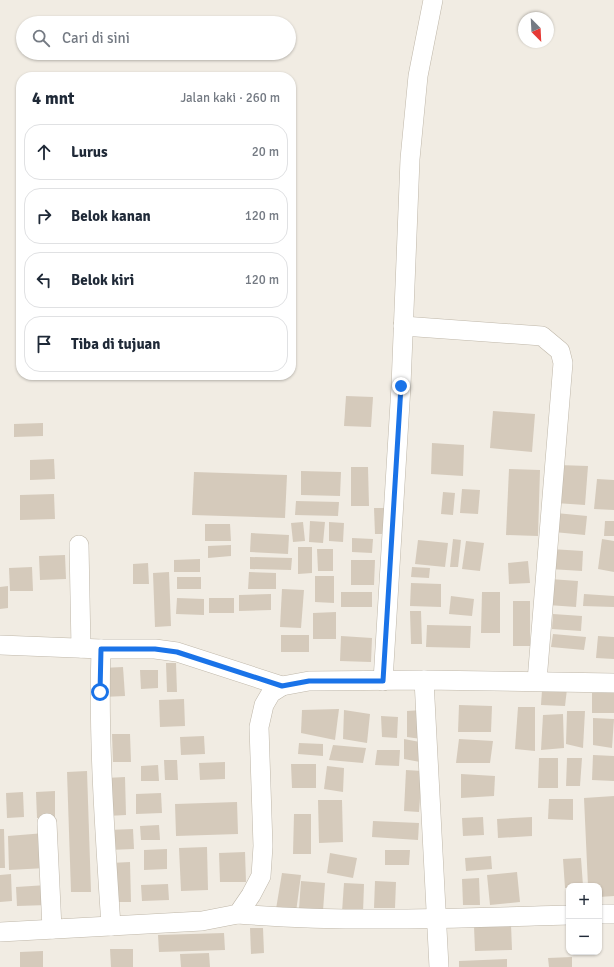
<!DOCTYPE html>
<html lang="id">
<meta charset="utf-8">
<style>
body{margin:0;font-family:Signika,sans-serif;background:#f2f2f3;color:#1f2937}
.controls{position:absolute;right:12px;bottom:12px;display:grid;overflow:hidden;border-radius:8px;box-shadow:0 1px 3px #0004}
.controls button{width:36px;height:36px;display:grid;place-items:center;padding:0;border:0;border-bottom:1px solid #e0e1e3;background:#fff;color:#1f2937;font:20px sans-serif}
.compass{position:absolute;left:518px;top:12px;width:36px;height:36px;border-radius:50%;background:#fff;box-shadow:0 1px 3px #0004;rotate:156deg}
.stop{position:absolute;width:12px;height:12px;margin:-9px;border:3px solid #1a73e8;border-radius:50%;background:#fff}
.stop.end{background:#1a73e8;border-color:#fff;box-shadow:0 1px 4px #0008}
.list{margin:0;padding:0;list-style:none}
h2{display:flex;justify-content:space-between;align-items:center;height:52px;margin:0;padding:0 16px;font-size:17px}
h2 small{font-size:13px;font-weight:400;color:#747a83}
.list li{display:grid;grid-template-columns:26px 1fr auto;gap:12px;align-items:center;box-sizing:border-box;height:56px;margin:0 8px 8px;padding:0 8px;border:1px solid #e0e1e3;border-radius:16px}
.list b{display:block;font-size:15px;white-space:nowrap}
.list em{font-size:13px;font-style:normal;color:#747a83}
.icon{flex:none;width:22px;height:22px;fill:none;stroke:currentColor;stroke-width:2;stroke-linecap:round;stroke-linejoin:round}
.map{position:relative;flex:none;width:614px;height:967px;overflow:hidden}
.search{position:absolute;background:#fff;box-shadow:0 1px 3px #0004;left:16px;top:16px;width:280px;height:44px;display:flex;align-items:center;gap:10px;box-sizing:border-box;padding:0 14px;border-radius:22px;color:#747a83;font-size:15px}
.panel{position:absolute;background:#fff;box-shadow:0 1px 3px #0004;left:16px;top:72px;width:280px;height:308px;border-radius:16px}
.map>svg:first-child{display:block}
</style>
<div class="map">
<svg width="614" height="967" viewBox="0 0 614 967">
<rect width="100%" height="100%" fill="#f1ece3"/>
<g fill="#d5cabb">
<path d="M346,396L373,397L371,427L344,426Z"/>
<path d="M493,411L535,414L532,452L490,448Z"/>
<path d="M43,423V436L14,437V424Z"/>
<path d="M432,443L464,445L463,476L431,474Z"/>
<path d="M54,459L55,479L30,480V460Z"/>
<path d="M558,465L588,466L585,505L556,503Z"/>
<path d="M351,467H368L369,506H351Z"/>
<path d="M509,469L540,470L538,536L506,535Z"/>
<path d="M301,471L341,472L340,496L301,495Z"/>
<path d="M194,472L287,475L285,518L192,515Z"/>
<path d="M597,479L614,480V510L594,509Z"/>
<path d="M462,489L480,490L478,514L460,513Z"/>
<path d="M443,492L455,493L453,515L441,514Z"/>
<path d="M54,494L55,519L20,520V495Z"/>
<path d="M296,501L339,502L338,516L295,515Z"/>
<path d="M374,508H389V534H375Z"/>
<path d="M556,513L587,516L585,535L554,532Z"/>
<path d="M310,521L325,522L323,543L309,542Z"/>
<path d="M605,521H614V536H604Z"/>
<path d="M303,522L305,541L293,542L291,523Z"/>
<path d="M329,522L344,523L343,542L329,541Z"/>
<path d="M205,524H230L231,541H205Z"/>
<path d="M251,533L289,535L288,554L250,552Z"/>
<path d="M352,538L373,539L372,553L352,552Z"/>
<path d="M453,539L461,540L458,567H450Z"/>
<path d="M602,539L614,541V572L598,569Z"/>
<path d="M418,540L448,543L445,567L415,564Z"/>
<path d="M466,541L484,543L480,571L462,569Z"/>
<path d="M231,545V556L208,558V546Z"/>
<path d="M298,547H312V573L298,574Z"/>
<path d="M317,549H333V571H318Z"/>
<path d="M551,549L583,551L582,571L550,569Z"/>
<path d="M65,555L66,579L40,580L39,556Z"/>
<path d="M250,557L292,558L291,570L250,569Z"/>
<path d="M200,559V572H174V560Z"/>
<path d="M351,560H375L374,585H351Z"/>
<path d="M528,561L530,583L509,584L508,563Z"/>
<path d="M148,563L149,584H133V564Z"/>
<path d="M32,567L33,591H10L9,568Z"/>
<path d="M412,567L430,568L429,578L411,577Z"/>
<path d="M169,572L171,626L155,627L153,573Z"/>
<path d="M249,572L276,573V589H248Z"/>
<path d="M315,576H334V603L315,602Z"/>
<rect x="177" y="577" width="24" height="12"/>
<path d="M550,579L578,581L576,607L548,605Z"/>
<path d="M411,583L441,584V607L410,606Z"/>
<path d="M8,586V608L0,609V587Z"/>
<path d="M282,589L304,590L301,628L280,627Z"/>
<rect x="341" y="592" width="31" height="15"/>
<path d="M482,592H500V633H481Z"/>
<path d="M271,594V610L239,611V595Z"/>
<path d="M584,594L614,596V607L583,606Z"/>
<path d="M451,596L474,599L472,616L449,614Z"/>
<path d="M177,598L204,599V615L176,614Z"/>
<rect x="209" y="598" width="25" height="15"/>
<rect x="513" y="601" width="17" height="45"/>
<path d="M410,611H421L422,644H411Z"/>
<path d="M336,612V639H313V613Z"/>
<path d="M553,614L582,616L581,631L552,629Z"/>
<path d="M427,625L471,626L470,648L426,647Z"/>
<path d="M553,634L586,637L584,650L551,647Z"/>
<rect x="281" y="635" width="28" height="17"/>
<path d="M341,636L372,638L371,662L340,661Z"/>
<path d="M598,636L614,637V659L596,658Z"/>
<path d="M166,663H176L177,692H167Z"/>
<path d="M123,667L125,696L103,697L102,668Z"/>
<path d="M140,670H158V688L141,689Z"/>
<path d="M567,689L565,706L541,705L542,690Z"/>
<path d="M614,691V713H592V693Z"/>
<path d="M184,699L185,726L160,727L159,700Z"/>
<path d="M459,705L492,706L491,732H458Z"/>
<path d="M518,707H535V751L515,749Z"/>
<path d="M339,709L335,740L301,733L302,710Z"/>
<path d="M344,710L370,714L367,743L343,739Z"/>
<path d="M422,710L421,739L407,737V711Z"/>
<path d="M567,711H585L583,748L566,744Z"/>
<path d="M563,714L564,748L541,750L543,715Z"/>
<path d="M381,716L398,717L397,738L382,737Z"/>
<path d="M593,718L614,719L612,748L593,745Z"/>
<path d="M112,734H130L131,762H113Z"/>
<path d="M204,736L205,754L181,755L180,737Z"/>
<path d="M404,739L420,742V762L404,759Z"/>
<path d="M459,739L493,741L490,763H456Z"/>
<path d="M299,743L323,744V756L298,754Z"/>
<path d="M333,745L366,748L363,763L329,760Z"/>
<path d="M377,750H400L399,766L375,765Z"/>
<path d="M593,755L614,756V781L592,780Z"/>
<path d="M539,758H558V788H538Z"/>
<path d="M567,758H582L580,786H566Z"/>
<path d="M164,760H177L178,780H165Z"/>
<path d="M225,762V779L200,780L199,763Z"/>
<path d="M291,764H316V788H292Z"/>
<path d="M158,765L159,781H141V766Z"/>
<path d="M327,766L344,768L343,792L324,789Z"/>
<path d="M406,770L422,771L419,812L404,811Z"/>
<path d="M87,771L91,892H71L67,772Z"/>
<path d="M461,774L495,776L494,796L461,798Z"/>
<path d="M125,777L126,815L107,816L106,778Z"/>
<path d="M55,791V818H37L36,792Z"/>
<path d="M23,792L24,817L7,818L6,793Z"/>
<path d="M161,793L162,813L136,814V794Z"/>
<path d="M614,796V896L599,897V886H588L584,798Z"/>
<path d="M549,799H573V820L548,819Z"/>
<path d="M318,800H342L343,842L319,843Z"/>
<path d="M237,802L238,834L176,836L175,804Z"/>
<path d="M294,814H311V854H293Z"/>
<path d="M483,817L484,835L463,836L462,818Z"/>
<path d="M532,817V836L498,838L497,819Z"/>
<path d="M373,821L419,823L418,840L372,837Z"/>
<path d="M159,825L160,840H141L140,826Z"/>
<path d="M0,829H4L5,868H0Z"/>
<path d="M133,829L134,849L109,850L108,830Z"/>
<path d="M45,833L46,868L9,870L8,836Z"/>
<path d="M207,847L208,890L181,891L179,848Z"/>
<path d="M167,849V869L144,870V850Z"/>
<path d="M385,850H410L409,865H385Z"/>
<path d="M245,852L246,882H220L219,853Z"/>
<path d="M330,853L357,858L353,878L327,873Z"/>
<path d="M491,856L492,869L466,871L465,858Z"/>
<path d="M581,858L583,886H569V888H565L563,859Z"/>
<path d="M130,862L131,902H112L110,863Z"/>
<path d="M517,872L520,902L490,905L487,875Z"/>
<path d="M282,873L301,875L296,912L276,909Z"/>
<path d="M11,874L12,901L0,902V875Z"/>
<path d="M479,878L480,905H463L462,879Z"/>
<path d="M301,881L325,883L323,911L299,909Z"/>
<path d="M375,881L396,882L395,908H374Z"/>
<path d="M344,883L364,884L363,913L342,912Z"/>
<path d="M168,884L169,900L142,901L141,885Z"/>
<path d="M47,885L48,905L17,906L16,887Z"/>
<path d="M511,924L512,950L475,951L474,926Z"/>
<path d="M250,928H263L264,953L251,954Z"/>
<path d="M224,933L225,950L159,952L158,935Z"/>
<path d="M110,949H133V967H111Z"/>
<path d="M43,951V967H20V952Z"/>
<path d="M209,953L210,967H181L180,954Z"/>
<path d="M572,957V967H549L548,958Z"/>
<path d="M507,959V967H459V961Z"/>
</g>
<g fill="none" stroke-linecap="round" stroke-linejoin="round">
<g stroke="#bfb7a9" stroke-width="20">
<g id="minor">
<path d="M403,326L542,336L560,351L563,363L537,681"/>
<path d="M79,545L81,648"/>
<path d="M0,645L101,649H155L177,652L282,686"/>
<path d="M101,649C98,741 105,834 111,926"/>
<path d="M424,680L439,967"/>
<path d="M383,681L401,386L410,159L418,76L433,0"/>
<path d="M47,823L52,929"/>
<path d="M238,914C348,923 459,918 569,915"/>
<path d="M599,914H614"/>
<path d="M0,932L202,921L238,914L251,895L261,876L263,846L259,727L264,705L271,693L282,686L309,681L424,680L614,683"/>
</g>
</g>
<use href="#minor" stroke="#fff" stroke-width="19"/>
</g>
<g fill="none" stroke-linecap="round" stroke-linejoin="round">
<path stroke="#1a73e8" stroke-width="5" d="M100,692L101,649H155L177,652L282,686L309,681H383L401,386"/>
</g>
</svg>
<div class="controls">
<button>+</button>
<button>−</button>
</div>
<svg class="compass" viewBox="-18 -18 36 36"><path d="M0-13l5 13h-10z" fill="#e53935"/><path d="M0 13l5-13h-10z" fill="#747a83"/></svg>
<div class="stop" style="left:100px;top:692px"></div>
<div class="stop end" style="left:401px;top:386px"></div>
<div class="search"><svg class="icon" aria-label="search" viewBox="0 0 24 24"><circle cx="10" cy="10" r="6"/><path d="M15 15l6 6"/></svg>Cari di sini</div>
<section class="panel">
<h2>4 mnt<small>Jalan kaki · 260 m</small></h2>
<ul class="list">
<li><svg class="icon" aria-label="ahead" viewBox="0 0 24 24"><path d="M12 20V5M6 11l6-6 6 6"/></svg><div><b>Lurus</b></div><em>20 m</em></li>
<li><svg class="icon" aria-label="right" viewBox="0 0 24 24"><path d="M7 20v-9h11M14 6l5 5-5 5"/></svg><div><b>Belok kanan</b></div><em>120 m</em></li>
<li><svg class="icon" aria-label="left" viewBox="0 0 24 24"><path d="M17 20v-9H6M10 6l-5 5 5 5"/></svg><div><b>Belok kiri</b></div><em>120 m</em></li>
<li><svg class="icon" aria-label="arrive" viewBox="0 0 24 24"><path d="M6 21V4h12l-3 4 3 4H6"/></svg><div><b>Tiba di tujuan</b></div></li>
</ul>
</section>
</div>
